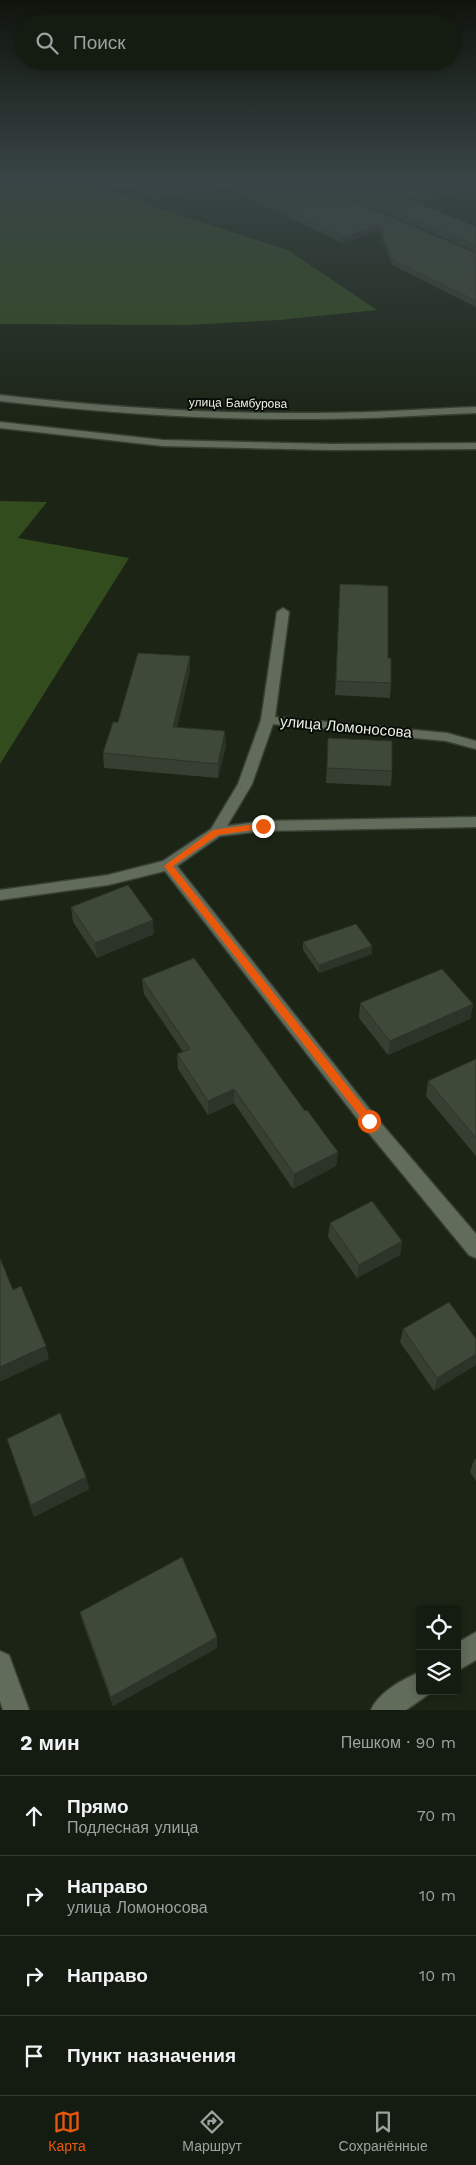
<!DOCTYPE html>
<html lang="ru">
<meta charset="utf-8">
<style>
body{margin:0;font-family:"Work Sans",sans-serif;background:#21281e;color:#f1f3f6}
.controls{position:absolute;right:15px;bottom:15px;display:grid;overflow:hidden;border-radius:5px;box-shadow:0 2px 8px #0003}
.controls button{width:45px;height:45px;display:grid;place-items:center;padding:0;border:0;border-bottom:1px solid #333930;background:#141b10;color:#f1f3f6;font:25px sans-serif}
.stop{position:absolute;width:15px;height:15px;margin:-11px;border:4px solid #ea580c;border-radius:50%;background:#fff}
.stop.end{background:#ea580c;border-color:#fff;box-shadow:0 1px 5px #0008}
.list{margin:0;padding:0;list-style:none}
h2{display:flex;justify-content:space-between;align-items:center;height:65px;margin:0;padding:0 20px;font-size:21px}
h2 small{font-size:16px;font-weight:400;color:#9da19f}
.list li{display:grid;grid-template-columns:32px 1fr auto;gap:15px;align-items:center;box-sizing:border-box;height:80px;padding:0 20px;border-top:1px solid #333930}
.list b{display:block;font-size:19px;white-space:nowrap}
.list p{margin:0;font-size:16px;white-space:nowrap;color:#9da19f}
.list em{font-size:16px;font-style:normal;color:#9da19f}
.icon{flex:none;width:28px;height:28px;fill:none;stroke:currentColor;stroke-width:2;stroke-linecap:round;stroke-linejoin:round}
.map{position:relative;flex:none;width:476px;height:1710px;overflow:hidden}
.search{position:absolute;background:#141b10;box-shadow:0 2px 8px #0003;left:15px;right:15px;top:15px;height:55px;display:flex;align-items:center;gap:12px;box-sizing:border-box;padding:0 18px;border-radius:28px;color:#9da19f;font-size:19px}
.sheet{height:385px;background:#141b10}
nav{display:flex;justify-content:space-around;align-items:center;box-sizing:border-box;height:70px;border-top:1px solid #333930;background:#141b10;font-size:14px;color:#9da19f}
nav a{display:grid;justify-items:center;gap:2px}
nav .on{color:#ea580c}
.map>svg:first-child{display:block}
</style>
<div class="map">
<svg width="476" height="1710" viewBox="0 0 476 1710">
<rect width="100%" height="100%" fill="#1b2415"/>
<g fill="#334c1e">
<path d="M0,181H88L160,209L288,250L377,310L279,320L188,325L0,324Z"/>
<path d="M0,501L47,502L18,538L129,558L0,764Z"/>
</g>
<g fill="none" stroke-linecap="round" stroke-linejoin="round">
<g stroke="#383f34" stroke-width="3">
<g id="street">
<path d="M126,181H141L116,187L113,185Z"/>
<path d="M0,395C105,407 211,414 317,413C370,413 423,409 476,407V413C423,415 370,419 317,419C211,420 105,413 0,401Z"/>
<path d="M0,422L163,440L332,444L476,443V449L332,450L163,446L0,428Z"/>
<path d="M283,608L289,612L275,717L447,733L476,741V749L446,741L273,724L252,784L227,826L263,821L476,817V827L263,831L220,836L177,866L375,1116L476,1234V1258L469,1255L363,1126L165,871L108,885L0,900V890L108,875L163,861L211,829L238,784L261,720L277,612Z"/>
<path d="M476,1632V1660L457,1671V1643Z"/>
<path d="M0,1651L9,1655L29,1710H3L0,1701Z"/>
<path d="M420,1672V1691H430L429,1694L406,1710H371C378,1693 403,1679 420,1672Z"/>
</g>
</g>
<use href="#street" fill="#626c5b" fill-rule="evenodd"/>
</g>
<g fill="#363f31">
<path d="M130,181H306L476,253V307L392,265L379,231L342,243L226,187L154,199L130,186Z"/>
<path d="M312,181H476V190L416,202L476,227V252Z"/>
<path d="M340,584L388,658L391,683L390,698L335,695Z"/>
<path d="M190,656V670L177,727L226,746L218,778L104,768L103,753L118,722Z"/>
<path d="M328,738L392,771L391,786L326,783Z"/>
<path d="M71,907L154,934L97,958L73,922Z"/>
<path d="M303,942L372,954L319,973L303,950Z"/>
<path d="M142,979L305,1111L338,1152L336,1166L293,1189L234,1103L208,1115L178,1069L177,1054L183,1052L144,994Z"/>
<path d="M360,1003L473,1004L470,1019L388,1055L359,1018Z"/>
<path d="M476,1059V1156L426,1096L428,1081Z"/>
<path d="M330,1223L402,1241L400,1255L357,1278L328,1237Z"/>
<path d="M403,1329L476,1339L434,1391L400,1342Z"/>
<path d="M7,1439L86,1477L89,1489L34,1517Z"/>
<path d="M476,1459V1481L470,1472L474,1460Z"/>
<path d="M80,1612L217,1637V1648L113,1706L83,1623Z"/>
</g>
<g fill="#2c3328">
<path d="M226,181V187L154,199V194Z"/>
<path d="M476,184V190L407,203V198Z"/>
<path d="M379,226V231L342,243L343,237Z"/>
<path d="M190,656V670L174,741L173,727Z"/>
<path d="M225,731L226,746L218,778V764Z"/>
<path d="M153,920L154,934L97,958L95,943Z"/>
<path d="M372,946V954L319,973V965Z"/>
<path d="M473,1004L470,1019L388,1055L390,1041Z"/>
<path d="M234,1089V1103L208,1115V1101Z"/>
<path d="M338,1152L336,1166L293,1189L294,1174Z"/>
<path d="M402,1241L400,1255L357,1278L359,1265Z"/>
<path d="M46,1346L49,1359L0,1382V1367Z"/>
<path d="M476,1354V1365L434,1391L437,1378Z"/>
<path d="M86,1477L89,1489L34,1517L31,1505Z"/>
<path d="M217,1637V1648L113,1706L111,1697Z"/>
</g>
<g fill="#3f4939" stroke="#2c3328">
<path d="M131,181H306L476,253V301L392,259L379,226L343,237L226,181L154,194Z"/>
<path d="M325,181H476V184L407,198L476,227V246Z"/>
<path d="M340,584L388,586V658H391V683L336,681Z"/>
<path d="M138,653L190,656L173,727L225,731L218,764L103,753L113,722H118Z"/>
<path d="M328,738L392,741V771L327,768Z"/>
<path d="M128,885L153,920L95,943L71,907Z"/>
<path d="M356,924L372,946L319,965L303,942Z"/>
<path d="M194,958L305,1111L307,1110L338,1152L294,1174L234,1089L208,1101L177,1054L190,1049L142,979Z"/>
<path d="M442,969L473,1004L390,1041L360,1003Z"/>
<path d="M476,1059V1138L428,1081Z"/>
<path d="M372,1201L402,1241L359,1265L330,1223Z"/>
<path d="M0,1258L13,1290L21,1286L46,1346L0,1367Z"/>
<path d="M449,1302L476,1339V1354L437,1378L403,1329Z"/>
<path d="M60,1413L86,1477L31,1505L7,1439Z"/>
<path d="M182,1557L217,1637L111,1697L80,1612Z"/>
</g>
<linearGradient id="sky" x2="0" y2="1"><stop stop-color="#0f140c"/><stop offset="0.43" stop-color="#394546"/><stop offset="1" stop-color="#394546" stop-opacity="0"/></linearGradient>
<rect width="476" height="421" fill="url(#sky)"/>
<path fill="#ea580c" d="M263,823L266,824V828L218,835L173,866L373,1118V1124H366L164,866L213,830Z"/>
<g text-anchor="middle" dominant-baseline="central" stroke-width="4" stroke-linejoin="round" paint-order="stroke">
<g font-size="12" fill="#ebf1e7" stroke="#080c06">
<text transform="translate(238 403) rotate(1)">улица Бамбурова</text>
</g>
<g font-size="15" fill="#ebf1e7" stroke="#080c06">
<text transform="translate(346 727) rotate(5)">улица Ломоносова</text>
</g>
</g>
</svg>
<div class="controls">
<button><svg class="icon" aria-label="locate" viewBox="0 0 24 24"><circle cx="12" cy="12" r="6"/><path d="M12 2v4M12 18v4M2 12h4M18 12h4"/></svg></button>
<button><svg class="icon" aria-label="layers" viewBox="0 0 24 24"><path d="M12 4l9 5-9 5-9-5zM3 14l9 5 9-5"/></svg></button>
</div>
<div class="stop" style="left:369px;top:1121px"></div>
<div class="stop end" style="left:263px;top:826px"></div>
<div class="search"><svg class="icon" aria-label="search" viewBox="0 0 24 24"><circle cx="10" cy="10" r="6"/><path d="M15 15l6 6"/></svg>Поиск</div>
</div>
<section class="sheet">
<h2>2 мин<small>Пешком · 90 m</small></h2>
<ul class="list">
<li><svg class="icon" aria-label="ahead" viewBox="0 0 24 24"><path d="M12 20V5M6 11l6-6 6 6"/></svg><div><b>Прямо</b><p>Подлесная улица</p></div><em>70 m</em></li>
<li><svg class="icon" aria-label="right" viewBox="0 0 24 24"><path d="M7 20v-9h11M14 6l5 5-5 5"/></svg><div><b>Направо</b><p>улица Ломоносова</p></div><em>10 m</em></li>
<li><svg class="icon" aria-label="right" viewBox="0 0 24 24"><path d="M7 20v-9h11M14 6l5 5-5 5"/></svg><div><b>Направо</b></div><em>10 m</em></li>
<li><svg class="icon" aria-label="arrive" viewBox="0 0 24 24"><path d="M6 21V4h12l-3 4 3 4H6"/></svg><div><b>Пункт назначения</b></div></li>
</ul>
</section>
<nav>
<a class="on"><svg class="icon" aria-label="map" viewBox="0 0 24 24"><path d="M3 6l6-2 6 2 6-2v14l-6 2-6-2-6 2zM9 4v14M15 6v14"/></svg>Карта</a>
<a><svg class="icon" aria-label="directions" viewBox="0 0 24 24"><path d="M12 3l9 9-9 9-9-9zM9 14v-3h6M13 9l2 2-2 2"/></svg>Маршрут</a>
<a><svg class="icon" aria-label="saved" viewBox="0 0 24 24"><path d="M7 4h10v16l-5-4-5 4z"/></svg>Сохранённые</a>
</nav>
